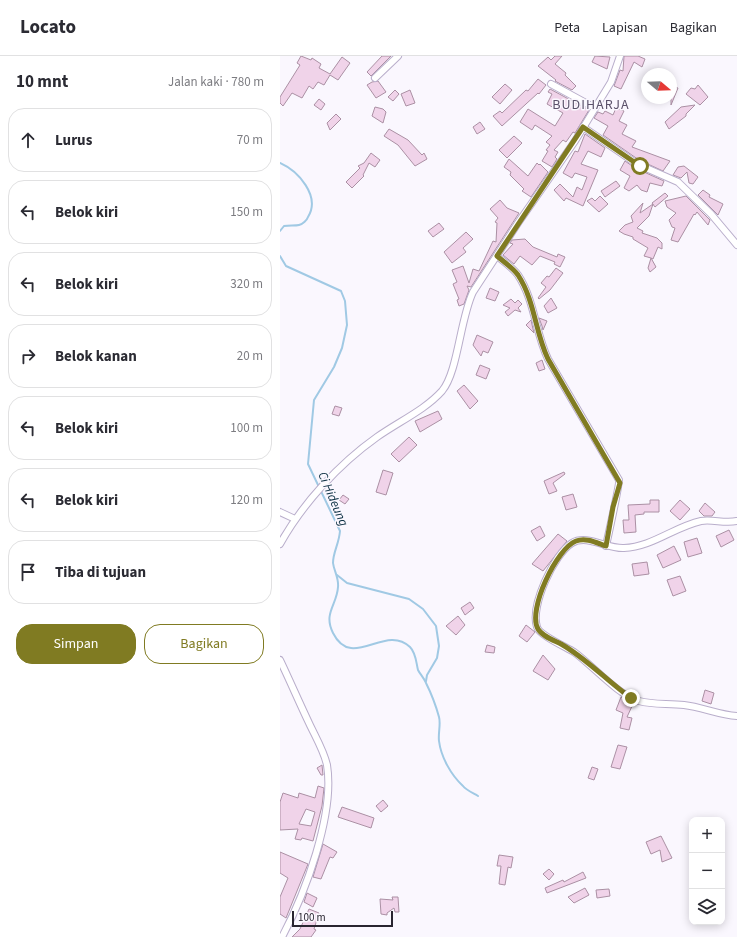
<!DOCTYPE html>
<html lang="id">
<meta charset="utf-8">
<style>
body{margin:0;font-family:"Source Sans 3",sans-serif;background:#f7f7f7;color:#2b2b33}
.controls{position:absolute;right:12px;bottom:12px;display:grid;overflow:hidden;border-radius:8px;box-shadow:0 2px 10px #0003}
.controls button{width:36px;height:36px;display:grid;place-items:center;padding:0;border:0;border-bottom:1px solid #e1e1e2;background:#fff;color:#2b2b33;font:20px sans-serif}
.compass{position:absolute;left:361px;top:12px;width:36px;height:36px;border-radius:50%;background:#fff;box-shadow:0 2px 10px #0003;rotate:109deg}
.scale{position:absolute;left:12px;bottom:10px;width:101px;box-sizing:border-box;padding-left:4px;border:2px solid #292530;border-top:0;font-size:11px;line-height:14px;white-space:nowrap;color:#292530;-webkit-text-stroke:3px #faf7fe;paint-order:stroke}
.stop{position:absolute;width:12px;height:12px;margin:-9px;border:3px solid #807b22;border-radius:50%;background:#fff}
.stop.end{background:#807b22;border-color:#fff;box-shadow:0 1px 4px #0008}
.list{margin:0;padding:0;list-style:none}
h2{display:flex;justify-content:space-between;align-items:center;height:52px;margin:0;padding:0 16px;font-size:17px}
h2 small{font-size:13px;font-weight:400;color:#7c7c81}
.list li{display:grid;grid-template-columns:26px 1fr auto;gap:12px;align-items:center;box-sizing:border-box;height:64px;margin:0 8px 8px;padding:0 8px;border:1px solid #e1e1e2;border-radius:16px}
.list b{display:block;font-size:15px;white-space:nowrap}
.list em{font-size:13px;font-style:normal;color:#7c7c81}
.actions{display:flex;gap:8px;padding:12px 16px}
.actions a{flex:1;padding:9px 0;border:1px solid #807b22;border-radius:16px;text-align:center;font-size:14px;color:#807b22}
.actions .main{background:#807b22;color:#fff}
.icon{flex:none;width:22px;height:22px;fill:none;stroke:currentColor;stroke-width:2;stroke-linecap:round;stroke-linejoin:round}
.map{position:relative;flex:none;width:457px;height:881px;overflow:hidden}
header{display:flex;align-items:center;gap:24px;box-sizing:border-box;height:56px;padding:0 20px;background:#fff;border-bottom:1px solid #e1e1e2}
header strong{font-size:19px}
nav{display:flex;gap:22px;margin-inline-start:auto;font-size:14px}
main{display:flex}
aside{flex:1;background:#fff}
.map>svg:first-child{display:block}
</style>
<header>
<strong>Locato</strong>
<nav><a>Peta</a><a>Lapisan</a><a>Bagikan</a></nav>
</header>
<main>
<aside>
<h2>10 mnt<small>Jalan kaki · 780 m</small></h2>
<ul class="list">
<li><svg class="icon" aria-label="ahead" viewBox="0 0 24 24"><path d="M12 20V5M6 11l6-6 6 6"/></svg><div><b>Lurus</b></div><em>70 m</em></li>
<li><svg class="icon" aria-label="left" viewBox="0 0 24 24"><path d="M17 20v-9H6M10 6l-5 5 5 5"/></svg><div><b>Belok kiri</b></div><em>150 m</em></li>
<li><svg class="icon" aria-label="left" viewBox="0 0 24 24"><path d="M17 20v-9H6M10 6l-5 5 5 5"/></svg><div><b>Belok kiri</b></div><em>320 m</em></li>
<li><svg class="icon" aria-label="right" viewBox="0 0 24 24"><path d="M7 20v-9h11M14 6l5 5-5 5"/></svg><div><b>Belok kanan</b></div><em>20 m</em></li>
<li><svg class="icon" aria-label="left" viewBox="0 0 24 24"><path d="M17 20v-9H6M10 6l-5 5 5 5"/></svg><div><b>Belok kiri</b></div><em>100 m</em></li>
<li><svg class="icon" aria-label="left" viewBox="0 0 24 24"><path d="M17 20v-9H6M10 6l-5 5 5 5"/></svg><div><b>Belok kiri</b></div><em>120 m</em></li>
<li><svg class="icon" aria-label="arrive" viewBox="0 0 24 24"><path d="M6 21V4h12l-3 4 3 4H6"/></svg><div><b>Tiba di tujuan</b></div></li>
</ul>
<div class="actions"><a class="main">Simpan</a><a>Bagikan</a></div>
</aside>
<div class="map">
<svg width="457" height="881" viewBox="0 0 457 881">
<rect width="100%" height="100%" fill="#faf7fe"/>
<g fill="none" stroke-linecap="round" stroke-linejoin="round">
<g stroke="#a0c9e4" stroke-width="2">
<path d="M0,107C18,115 41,140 28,161C27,164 23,168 19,169C15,170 9,169 4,170L0,175"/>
<path d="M0,200L6,210L61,235L65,245L67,269L62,292L54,311L34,344L28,408L60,475C59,488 53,496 53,507C54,515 59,522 58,531C57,549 43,557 53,577C72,615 105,567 130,591C136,597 136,606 138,614C140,618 144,622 146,627C151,637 156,650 159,661C161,668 158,677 159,685C161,701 171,719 183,730C186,734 193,737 198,740"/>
<path d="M57,519L67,527L129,543L143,553L156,570L159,590L157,602L147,619L146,625"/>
</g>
</g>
<g fill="#f0d3e9" stroke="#ab90a4" fill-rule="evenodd">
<path d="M21,0L31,4L32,2L41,8L39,12L50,18L62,1L70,7L58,24L50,19L44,29L38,26L33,33L29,30L22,42L12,37L3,50L0,47V41L20,9L17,7Z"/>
<path d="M102,0H111L91,20L87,16Z"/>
<path d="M275,0H282L275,8L286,17L285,19L296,30L292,34L275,25L276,24L258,10L268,1L271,4Z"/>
<path d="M315,0L330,1L327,13L312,6Z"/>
<path d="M344,0H358L365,3L362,11L354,6L341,33L334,30L340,14L343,15Z"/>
<path d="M258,23L266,29L259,38L258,37L222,70L213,60L220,55L222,57L246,34L248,35Z"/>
<path d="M98,25L106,36L96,42L87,29L92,26Z"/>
<path d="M225,28L232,34L220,48L212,41Z"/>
<path d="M418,29L428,41L420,49L406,38L411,32L415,33Z"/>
<path d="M391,30L398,32L391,49Z"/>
<path d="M270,33L309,54L295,77L293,76L286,86L283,84L274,94L278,96L275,101L277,103L272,111L262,105L268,95L266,94L270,89L266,86L272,80L255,69L252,74L240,66L248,53L275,70L283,57L267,48L272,38L268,36Z"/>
<path d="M115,34L119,38L113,45L108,41Z"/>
<path d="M130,34L135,47L126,50L121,38Z"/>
<path d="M39,43L45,48L41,54L34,49Z"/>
<path d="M415,49L406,58V60L389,73L385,66L401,51Z"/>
<path d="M95,51L103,53L106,56L103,67L92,60Z"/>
<path d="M336,52L344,55L339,65L347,69L342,78L356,85L352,91L390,105L383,115L359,104L323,79L328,70L314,62L318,56L323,58L325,55L333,59Z"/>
<path d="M56,58L61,63L50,74L47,67Z"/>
<path d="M200,66L205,73L197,78L193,71Z"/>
<path d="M109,73L128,84L142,99L144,97L147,103L135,110L118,89L104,80Z"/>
<path d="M305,78L325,92L321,101L308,95L301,108L318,114L303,150L286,142L284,145L274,134L280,128L293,141L297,131L302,134L307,121L295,117L292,122L283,117L295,95L298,96Z"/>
<path d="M234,80L242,87L227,102L219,94Z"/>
<path d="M91,97L100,104L95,111L89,107L83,119L84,120L72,132L66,126L80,112L78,110L84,107Z"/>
<path d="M229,103L248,120L257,107L259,109L260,108L268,116L251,141L242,135L244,133L230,119L231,116L224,111Z"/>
<path d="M345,105L355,112L384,125L382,130L370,127L367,136L361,134L357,129L349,135L344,132L350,120L340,114Z"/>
<path d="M404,110L418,121L413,128L409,127L407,116L401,122L393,119L398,111Z"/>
<path d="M336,125L340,130L325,141L321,135Z"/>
<path d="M423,134L430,139L429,141L443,148L438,159L418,139Z"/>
<path d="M385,137L388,140L375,151L372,147Z"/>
<path d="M320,140L328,148L319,156L307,145L312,142L315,145Z"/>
<path d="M406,140L430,164L428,169L417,156L415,159L414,158L398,186L391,184L395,172L392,171L389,164L396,157L387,151L385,145Z"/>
<path d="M220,144L227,152L239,157L191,231L187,230L189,234L184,248L179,250L177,244L179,243L173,228L177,226L172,214L183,210L189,227L193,213L199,215L213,185L216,186L217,167L215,166L218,162L210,153Z"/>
<path d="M363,147L360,157L373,148L369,160L357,172L363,175L362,177L377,182L382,187V193L378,191L373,203L371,202L376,211L370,216L368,212L371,202L364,200L368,192L353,183V181L344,178L339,175L345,169L353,166L351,160Z"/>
<path d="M159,167L164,173L153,181L148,175Z"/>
<path d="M186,176L193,183L183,192L186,196L172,207L164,196Z"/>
<path d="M245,183L253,191L277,201L278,198L285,201L280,211L274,208L275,206L260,200L252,209L240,200L234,208L223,199L233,188L230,187L232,184Z"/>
<path d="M276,212L283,217L270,234L259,243L258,242L266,231L261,227L267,220L269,221Z"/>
<path d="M210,232L219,236L215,245L206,242Z"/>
<path d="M271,242L277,252L268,257L264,250Z"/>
<path d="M231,243L235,247L238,244L242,248L238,252L241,256L235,254L228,260L225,256L230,252L223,249Z"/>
<path d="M259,262L267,265L263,274L262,270Z"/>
<path d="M251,264L253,273L254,277L246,269Z"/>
<path d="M197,279L213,286L208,297L203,295L201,300L193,289Z"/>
<path d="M262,304L265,313L259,315L256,307Z"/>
<path d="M200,309L210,313L206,323L196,319Z"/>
<path d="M184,329L198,345L190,353L177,335Z"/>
<path d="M55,350L62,352L59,360L52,358Z"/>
<path d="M158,355L162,363L140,376L135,365Z"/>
<path d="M129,381L137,389L119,406L111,398Z"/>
<path d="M103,414L113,417L106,439L96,436Z"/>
<path d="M284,416L285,418L273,427L277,435L269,438L264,425Z"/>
<path d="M293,438L297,451L286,454L282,441Z"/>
<path d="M63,439L69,443L65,448L59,444Z"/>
<path d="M370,444H379V456H364V458L355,459L356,476L344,477L343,464H349L348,449L370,448Z"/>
<path d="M400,444L410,453L400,464L390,455Z"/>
<path d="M425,447L435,456L432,460H424L419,455Z"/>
<path d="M260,470L265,480L257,485L251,475Z"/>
<path d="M449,474L454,484L441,491L436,480Z"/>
<path d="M278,478L287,485L263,515L252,508Z"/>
<path d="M417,482L422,497L408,501L404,486Z"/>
<path d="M394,490L401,504L383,512L377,499Z"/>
<path d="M367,506L369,518L354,520L352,508Z"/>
<path d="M400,520L406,535L393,540L387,524Z"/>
<path d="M190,546L194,552L185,559L181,552Z"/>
<path d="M178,560L185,569L176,579L166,570Z"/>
<path d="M246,569L255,576L247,586L239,580Z"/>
<path d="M207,589L215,591L214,597L205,596Z"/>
<path d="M263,599L275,613L268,624L253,615Z"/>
<path d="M425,634L434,637L431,648L422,645Z"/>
<path d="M341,641L353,648L347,661L352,662L349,674L340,672L343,657L336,654Z"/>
<path d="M338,689L347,691L340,713L331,711Z"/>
<path d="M42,709L43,719H41L37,712Z"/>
<path d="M312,711L318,713L314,724L308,722Z"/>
<path d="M38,730L44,732L42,750L33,785L22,782L21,784L15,783L18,773L0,774V746L3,737L18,742L19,737L35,742ZM26,753L35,756L31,770L19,768Z"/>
<path d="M103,744L108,750L101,756L96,750Z"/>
<path d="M62,751L94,762L91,772L58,761Z"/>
<path d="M381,780L392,802L382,806L380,794L371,798L366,786Z"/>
<path d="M43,788L57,796L53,802L50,801L41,823L33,821Z"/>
<path d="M0,796L28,808L6,862L0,858V841L8,822L0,817Z"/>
<path d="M219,799L233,801L231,812L228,811L225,829L219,828L221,810H217Z"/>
<path d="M269,813L274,818L269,824L263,818Z"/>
<path d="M303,816L306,822L267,837L265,832L283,824L284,826Z"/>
<path d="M305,832L309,839L294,847L288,841Z"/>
<path d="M329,833L330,840L317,842L316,834Z"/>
<path d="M27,837L37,842L33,851L24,846Z"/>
<path d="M112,841H118L119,856H115L114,852L107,857V859L101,858L100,843L113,844Z"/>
<path d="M29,853L39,857L34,873L36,874L31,881H12L20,873Z"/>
</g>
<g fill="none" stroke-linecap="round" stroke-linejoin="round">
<g stroke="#b9aecb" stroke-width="8">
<g id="street">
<path d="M95,22L118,0"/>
<path d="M271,28L315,52"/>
<path d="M303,71L357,108L398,126L431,158L457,189"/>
<path d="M217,200C224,206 233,212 238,219C255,245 255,276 268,303L339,424C340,427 328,480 326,490"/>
<path d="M0,456L15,463"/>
<path d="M457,465C445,468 433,463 421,465C394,471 372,491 344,492C327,493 307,478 292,487C274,498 250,550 257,571C259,579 286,591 294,596C311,608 339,640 359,645C373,649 389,647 404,649C422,651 439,659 457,660"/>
<path d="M0,488C23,447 59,408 97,381C118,366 145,354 162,335C178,316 180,263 193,236L238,167L295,85L331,26L340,0"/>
<path d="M0,604C10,625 19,646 29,667C35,680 44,695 47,709C55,758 25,838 2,881"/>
</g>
</g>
<use href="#street" stroke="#fff" stroke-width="6"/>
</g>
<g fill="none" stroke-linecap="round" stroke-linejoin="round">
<path stroke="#807b22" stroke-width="5" d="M351,642C327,625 306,602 281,588C273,584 262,580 258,573C247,554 277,492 296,485C306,481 317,487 326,490L333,451L340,427L268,303C255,276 255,245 238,219C233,212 224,206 217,200L303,71L360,110"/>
</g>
<g text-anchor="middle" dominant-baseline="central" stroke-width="3" stroke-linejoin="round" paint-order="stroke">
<g font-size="13" font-style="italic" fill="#0a2e41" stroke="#faf7fe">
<text transform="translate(53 443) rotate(67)">Ci Hideung</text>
</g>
<g font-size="14" letter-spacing="1" fill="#5c526b" stroke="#faf7fe">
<text x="311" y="49">BUDIHARJA</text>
</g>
</g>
</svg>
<div class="controls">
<button>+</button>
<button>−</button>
<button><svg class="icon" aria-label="layers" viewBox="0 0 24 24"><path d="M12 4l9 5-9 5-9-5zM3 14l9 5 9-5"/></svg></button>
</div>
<svg class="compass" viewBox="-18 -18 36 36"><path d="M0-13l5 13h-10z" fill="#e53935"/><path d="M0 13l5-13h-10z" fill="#7c7c81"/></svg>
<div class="scale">100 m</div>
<div class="stop" style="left:360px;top:110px"></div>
<div class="stop end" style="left:351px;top:642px"></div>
</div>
</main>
